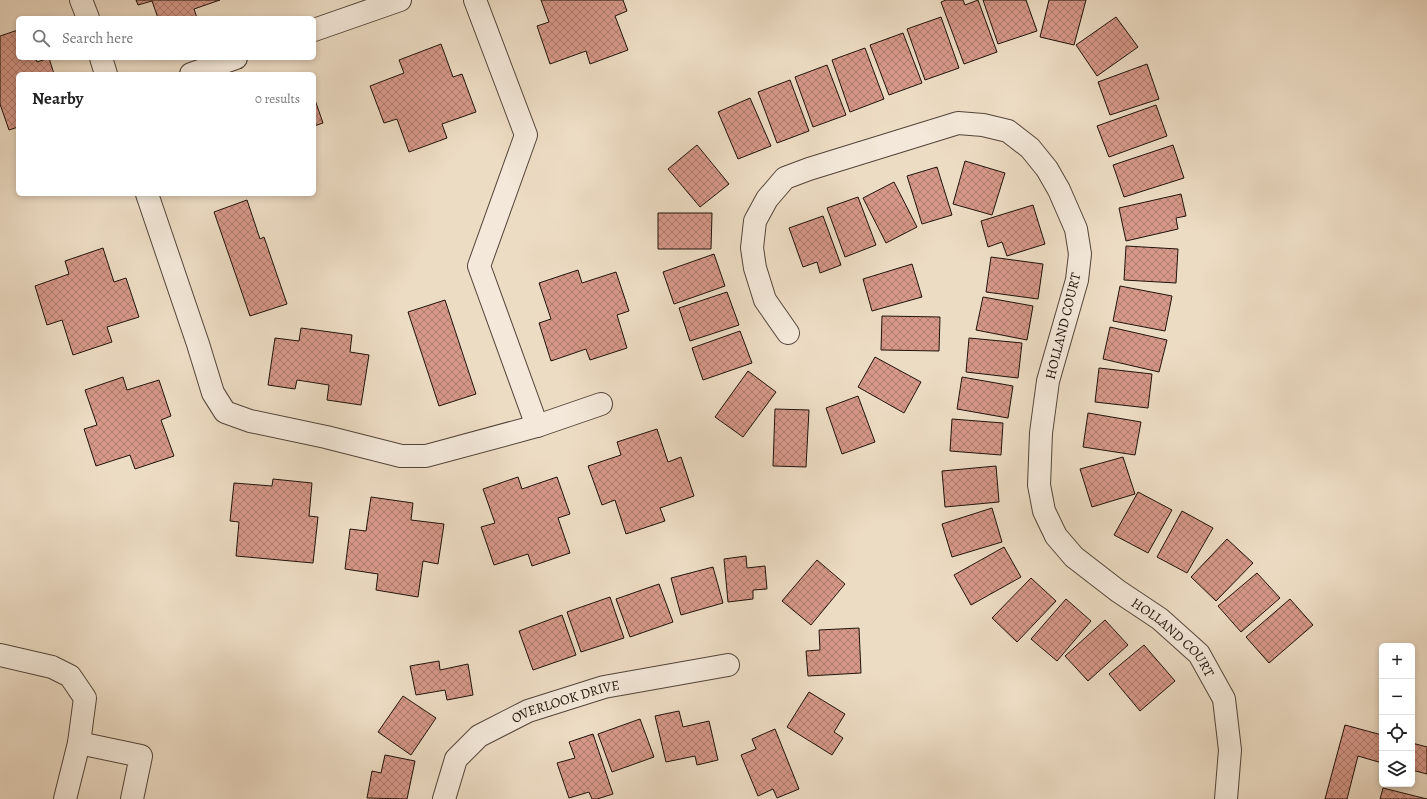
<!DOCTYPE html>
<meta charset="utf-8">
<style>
body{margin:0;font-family:Alegreya,serif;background:#f2f2f2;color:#222}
.controls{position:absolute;right:12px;bottom:12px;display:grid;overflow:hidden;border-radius:6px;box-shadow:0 2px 6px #0003}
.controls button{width:36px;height:36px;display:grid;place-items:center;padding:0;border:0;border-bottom:1px solid #e0e0e0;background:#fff;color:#222;font:20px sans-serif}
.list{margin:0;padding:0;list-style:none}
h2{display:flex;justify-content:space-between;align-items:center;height:52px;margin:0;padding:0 16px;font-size:17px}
h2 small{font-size:13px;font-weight:400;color:#767676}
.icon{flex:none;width:22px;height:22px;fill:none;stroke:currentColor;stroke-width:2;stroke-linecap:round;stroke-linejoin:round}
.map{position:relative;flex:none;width:1427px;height:799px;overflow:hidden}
.search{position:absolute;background:#fff;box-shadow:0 2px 6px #0003;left:16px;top:16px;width:300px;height:44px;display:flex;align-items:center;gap:10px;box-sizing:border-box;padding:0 14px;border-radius:6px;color:#767676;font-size:15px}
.panel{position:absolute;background:#fff;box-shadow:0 2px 6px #0003;left:16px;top:72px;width:300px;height:124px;border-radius:6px}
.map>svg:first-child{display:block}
</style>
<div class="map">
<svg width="1427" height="799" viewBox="0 0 1427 799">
<defs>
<pattern id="building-cross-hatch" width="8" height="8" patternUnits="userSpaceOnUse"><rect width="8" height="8" fill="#d69889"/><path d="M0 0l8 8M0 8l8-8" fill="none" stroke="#ad7b6e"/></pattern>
</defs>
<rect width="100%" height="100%" fill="#eddcc4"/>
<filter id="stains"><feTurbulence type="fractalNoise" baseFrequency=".005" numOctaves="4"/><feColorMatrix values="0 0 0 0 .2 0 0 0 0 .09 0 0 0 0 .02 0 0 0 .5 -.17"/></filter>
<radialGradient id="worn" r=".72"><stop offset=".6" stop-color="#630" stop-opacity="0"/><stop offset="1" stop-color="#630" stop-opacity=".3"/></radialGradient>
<g fill="url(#building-cross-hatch)" stroke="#1f130b">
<path d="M136,0H220L194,9L197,18H158L152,1L138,5Z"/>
<path d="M541,0H623L627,11L615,16L628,50L590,64L586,51L550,64L537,26L549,22Z"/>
<path d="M946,0H963L965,5L978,0L997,52L964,64L941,2Z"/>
<path d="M983,0H1026L1037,31L998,44Z"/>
<path d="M1049,0H1086L1074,45L1040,37Z"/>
<path d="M941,17L959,68L925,80L907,29Z"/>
<path d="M1116,17L1138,47L1097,76L1076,45Z"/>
<path d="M18,30V58H35L37,62L49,58L54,74H18V127L9,130L0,104V36Z"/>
<path d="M903,33L922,83L889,95L870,45Z"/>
<path d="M441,44L453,77L462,74L476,112L442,124L447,138L409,152L397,119L384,123L370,86L404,73L399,60Z"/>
<path d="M865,48L884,99L850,112L832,60Z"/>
<path d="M1147,64L1159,99L1110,115L1098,82Z"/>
<path d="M827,65L846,115L813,127L795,77Z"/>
<path d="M790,80L809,131L777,143L758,92Z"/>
<path d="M314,97L323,123L314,126Z"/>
<path d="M750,98L771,146L738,159L718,112Z"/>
<path d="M1156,105L1167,136L1109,157L1097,126Z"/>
<path d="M697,145L729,184L700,207L668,169Z"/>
<path d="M1173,145L1184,178L1124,197L1113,165Z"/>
<path d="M965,161L1005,173L992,215L953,204Z"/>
<path d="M937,167L952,215L922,224L907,176Z"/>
<path d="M894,182L917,227L886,243L863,198Z"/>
<path d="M1181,194L1186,216L1176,218L1178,229L1126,241L1119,208Z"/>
<path d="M858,197L876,245L845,257L827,208Z"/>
<path d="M247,200L260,239L264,237L287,304L250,316L214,212Z"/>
<path d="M1033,205L1045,244L1007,256L1002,242L988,247L981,221Z"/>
<path d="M658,213H712L711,249H658Z"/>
<path d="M823,216L841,265L820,273L817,262L803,267L789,228Z"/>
<path d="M1126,246L1178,249L1176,283L1124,280Z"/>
<path d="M103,248L114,282L126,278L139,317L107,327L112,342L73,355L62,320L47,325L35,286L69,274L65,261Z"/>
<path d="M714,254L725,286L674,304L663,272Z"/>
<path d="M991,257L1043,264L1038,299L986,292Z"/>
<path d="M912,264L922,297L872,311L863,279Z"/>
<path d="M578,270L582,283L616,272L629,311L617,315L627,348L590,360L586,349L551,361L539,323L551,319L539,283Z"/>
<path d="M1120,286L1172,296L1165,331L1113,321Z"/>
<path d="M727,292L739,325L690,341L679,308Z"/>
<path d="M983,297L1033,306L1027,340L976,330Z"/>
<path d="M445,300L476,394L439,406L408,312Z"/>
<path d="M882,316L940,317L939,351L881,350Z"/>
<path d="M1110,327L1167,340L1159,372L1103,359Z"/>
<path d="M301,328L352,335L350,352L369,355L361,405L327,400L329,385L297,380L295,389L268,385L275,338L299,341Z"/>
<path d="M740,331L752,363L703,380L692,348Z"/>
<path d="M969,338L1022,343L1018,378L966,372Z"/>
<path d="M875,357L921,382L904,413L858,387Z"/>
<path d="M1099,368L1152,374L1148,408L1095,402Z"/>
<path d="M748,371L776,392L743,437L715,417Z"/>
<path d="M123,377L127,390L159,380L171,416L161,420L174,456L135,469L130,455L96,466L84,429L97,425L85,390Z"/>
<path d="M962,377L1013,386L1008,418L957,409Z"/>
<path d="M858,396L875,442L842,454L826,408Z"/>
<path d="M775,409L809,410L806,467L773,466Z"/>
<path d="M1088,413L1141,422L1135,455L1083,447Z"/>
<path d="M952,419L1003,423L1001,455L950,451Z"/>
<path d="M657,429L668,462L681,457L694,496L660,508L665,521L626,534L615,500L602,505L588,466L621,455L617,442Z"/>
<path d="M1123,457L1135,494L1092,507L1080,469Z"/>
<path d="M996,466L999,502L945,507L942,471Z"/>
<path d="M518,477L522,489L557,477L570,514L558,518L570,553L532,566L528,554L494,565L481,527L495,523L483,489Z"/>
<path d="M273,479L312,483L309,516L318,517L313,563L236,556L239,522L230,521L234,483L272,486Z"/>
<path d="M1138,492L1172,510L1148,553L1114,535Z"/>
<path d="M371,497L413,503L411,520L444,524L438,564L423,561L418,597L376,590L378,574L345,569L350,529L366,531Z"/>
<path d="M992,508L1002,542L952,557L942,524Z"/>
<path d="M1182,511L1213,528L1187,573L1157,557Z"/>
<path d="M1227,539L1253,563L1216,601L1191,577Z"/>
<path d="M1004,547L1021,577L971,605L954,575Z"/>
<path d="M746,556L747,568L765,566L767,589L753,590V599L728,602L724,559Z"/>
<path d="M817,560L845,584L811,625L782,601Z"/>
<path d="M713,567L723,603L681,615L671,578Z"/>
<path d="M1257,573L1280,598L1241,632L1218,606Z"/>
<path d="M1031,578L1056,601L1017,642L992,618Z"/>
<path d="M659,584L673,622L630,637L616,599Z"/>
<path d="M610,597L624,638L581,652L567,612Z"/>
<path d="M1066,599L1091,621L1057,661L1031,639Z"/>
<path d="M1290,599L1313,625L1269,663L1246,637Z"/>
<path d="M562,615L576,655L533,670L519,631Z"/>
<path d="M1105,620L1128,645L1088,681L1065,656Z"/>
<path d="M859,628L861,673L808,676L806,651L820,650L819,630Z"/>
<path d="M1144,645L1175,681L1140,711L1109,674Z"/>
<path d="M439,661L440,670L468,664L473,695L447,700L445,690L416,695L410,666Z"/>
<path d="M809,692L845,714L834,732L843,738L832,755L787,727Z"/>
<path d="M403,696L436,718L411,755L378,732Z"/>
<path d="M679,711L683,727L709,721L718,760L697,765L695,756L666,762L655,716Z"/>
<path d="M640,719L654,757L612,772L598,734Z"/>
<path d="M1345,725L1382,735V763L1358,756L1347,799H1325Z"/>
<path d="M775,729L799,789L777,798L773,789L758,796L741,755L756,749L752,739Z"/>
<path d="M593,734L613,794L597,799H592L589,792L569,798L557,763L575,758L569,742Z"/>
<path d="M1412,743L1427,747V774L1412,770Z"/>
<path d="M385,755L415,761L407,799L367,798L372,771L381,773Z"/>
<path d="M1383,788L1427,799H1380Z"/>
</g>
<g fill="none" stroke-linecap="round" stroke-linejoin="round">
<g stroke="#524539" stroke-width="24">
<g id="minor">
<path d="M81,0L88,18"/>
<path d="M475,0L526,135L479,266L537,426"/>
<path d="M314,30L400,0"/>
<path d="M101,58L106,74"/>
<path d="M191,74L236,58"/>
<path d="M147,194L198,344L213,393L225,412L250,421L326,437L401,456H426L537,426L601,404"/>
<path id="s1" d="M788,333L765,300L755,268L752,248L755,221L767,199L785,178L809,169L958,123L983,125L1008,131L1030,148L1047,169L1059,190L1076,229L1080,254L1077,280L1048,381L1041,433L1039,485L1044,511L1056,536L1074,557L1118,591L1160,619L1199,654L1224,699L1230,750L1226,799"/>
<path d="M0,655L52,667L70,676L85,698L79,743L65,799"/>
<path d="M79,743L141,756L132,799"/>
<path id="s2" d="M444,799L456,759L479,736L528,711L604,687L728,665"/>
</g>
</g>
<use href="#minor" stroke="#f3e8d9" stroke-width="22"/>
</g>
<g text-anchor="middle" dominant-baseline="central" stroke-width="4" stroke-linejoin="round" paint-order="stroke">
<g font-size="14" fill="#1f130b" stroke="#f3e8d9">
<text transform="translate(1063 326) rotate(-76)">HOLLAND COURT</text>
<text stroke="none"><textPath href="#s1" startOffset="999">HOLLAND COURT</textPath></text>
<text stroke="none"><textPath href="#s2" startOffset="168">OVERLOOK DRIVE</textPath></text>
</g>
</g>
<rect width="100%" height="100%" filter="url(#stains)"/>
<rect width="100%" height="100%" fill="url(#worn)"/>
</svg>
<div class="controls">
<button>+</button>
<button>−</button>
<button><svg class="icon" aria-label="locate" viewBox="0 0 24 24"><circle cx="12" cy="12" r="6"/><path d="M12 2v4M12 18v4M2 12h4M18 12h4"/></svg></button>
<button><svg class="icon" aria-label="layers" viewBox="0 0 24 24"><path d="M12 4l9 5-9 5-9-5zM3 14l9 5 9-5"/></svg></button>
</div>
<div class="search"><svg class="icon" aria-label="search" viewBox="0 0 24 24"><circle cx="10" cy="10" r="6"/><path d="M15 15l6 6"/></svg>Search here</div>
<section class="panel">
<h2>Nearby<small>0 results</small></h2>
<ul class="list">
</ul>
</section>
</div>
